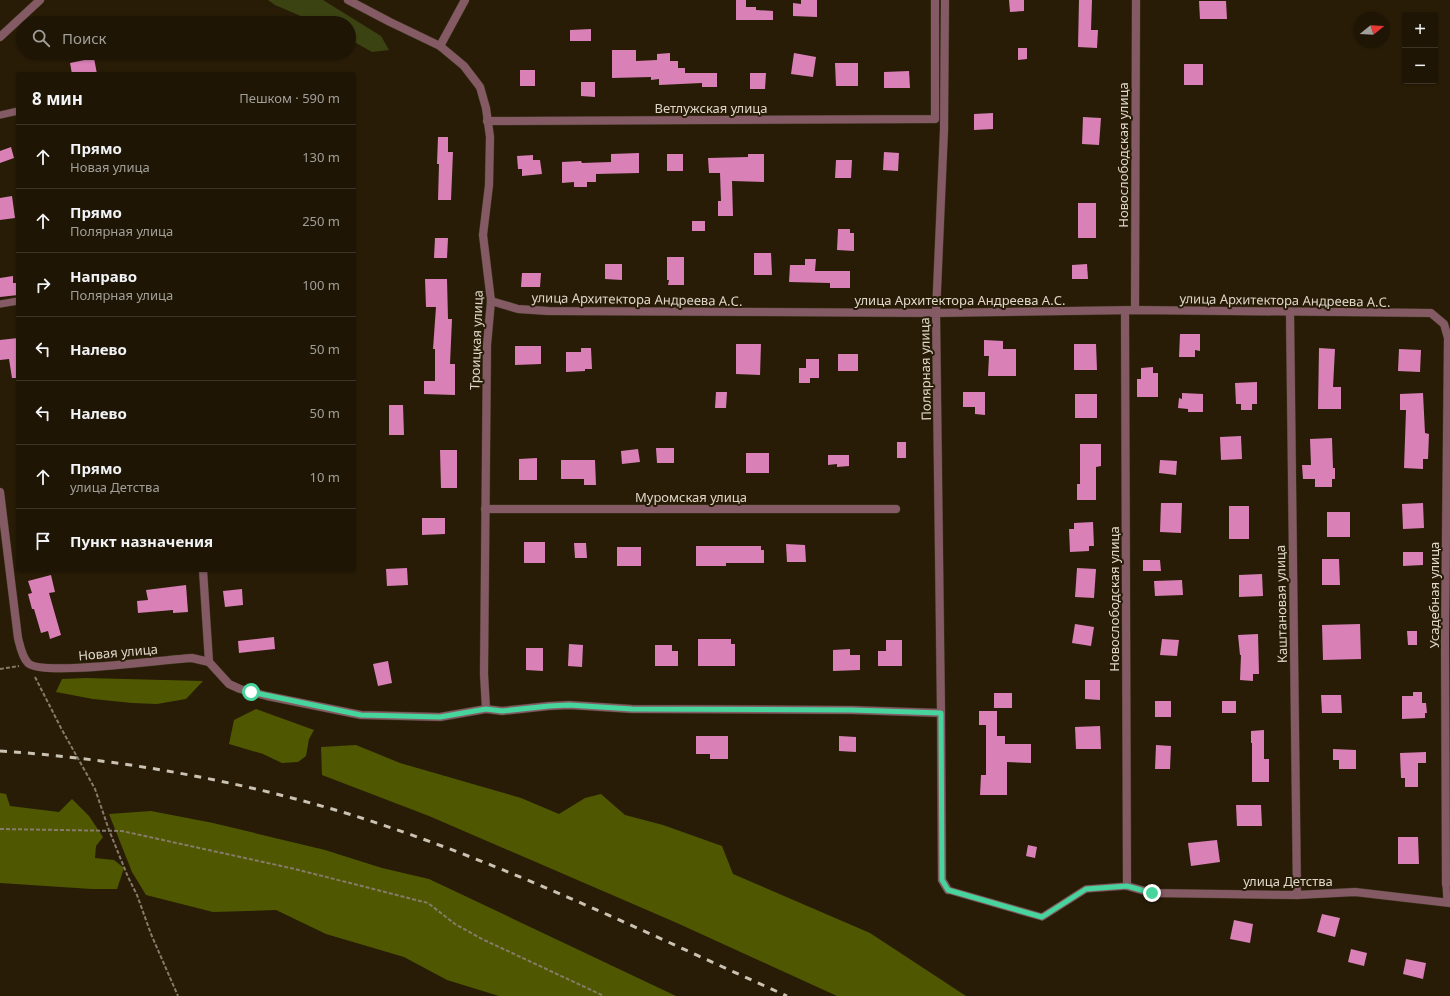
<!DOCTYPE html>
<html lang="ru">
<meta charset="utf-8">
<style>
body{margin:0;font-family:"Noto Sans",sans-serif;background:#2b2213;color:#f1f3f6}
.controls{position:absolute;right:12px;top:12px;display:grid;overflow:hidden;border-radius:4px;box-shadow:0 1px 3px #0004}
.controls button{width:36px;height:36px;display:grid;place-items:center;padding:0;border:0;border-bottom:1px solid #3c3426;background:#1e1504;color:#f1f3f6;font:20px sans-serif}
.compass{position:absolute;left:1354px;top:12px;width:36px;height:36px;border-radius:50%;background:#1e1504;box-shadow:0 1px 3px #0004;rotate:72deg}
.stop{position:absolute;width:12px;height:12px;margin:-9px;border:3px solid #48d49d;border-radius:50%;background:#fff}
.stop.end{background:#48d49d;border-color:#fff;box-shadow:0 1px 4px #0008}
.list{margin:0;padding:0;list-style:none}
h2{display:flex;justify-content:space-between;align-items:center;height:52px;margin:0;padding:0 16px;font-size:17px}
h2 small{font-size:13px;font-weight:400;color:#a19f9a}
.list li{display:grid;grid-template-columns:26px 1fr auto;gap:12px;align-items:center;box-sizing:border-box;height:64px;padding:0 16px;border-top:1px solid #3c3426}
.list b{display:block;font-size:15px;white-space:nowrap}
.list p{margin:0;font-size:13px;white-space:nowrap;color:#a19f9a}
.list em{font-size:13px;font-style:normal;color:#a19f9a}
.icon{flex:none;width:22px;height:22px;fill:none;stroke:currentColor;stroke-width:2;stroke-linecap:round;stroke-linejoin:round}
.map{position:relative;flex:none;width:1450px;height:996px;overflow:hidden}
.search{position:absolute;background:#1e1504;box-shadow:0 1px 3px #0004;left:16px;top:16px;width:340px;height:44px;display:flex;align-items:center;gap:10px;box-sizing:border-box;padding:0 14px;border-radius:22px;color:#a19f9a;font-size:15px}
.panel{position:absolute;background:#1e1504;box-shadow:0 1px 3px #0004;left:16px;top:72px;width:340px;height:500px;border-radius:4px}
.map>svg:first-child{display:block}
</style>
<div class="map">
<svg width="1450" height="996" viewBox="0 0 1450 996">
<rect width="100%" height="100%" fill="#281c06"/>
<path fill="#3c4313" d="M268,0H323L381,36L389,50L372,52L349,39V23H317L275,5Z"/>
<g fill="#4f5800">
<path d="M86,678L203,681L186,699L157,704L132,703L93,699L56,692L62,679Z"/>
<path d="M256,709L314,730L309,739L306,756L298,762L282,763L263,754L229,744L234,720Z"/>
<path d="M356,745L400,763L521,798L559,814L585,798L601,794L625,815L663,825L722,846L733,874L870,933L966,996H837L677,923L429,816L322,775L321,747Z"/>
<path d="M0,793L6,794L10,806L59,812L72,799L89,816L103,837L96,846L95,858L114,860L124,868L117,889H92L0,883Z"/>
<path d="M151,811L213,823L325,850L382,868L429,879L676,996H499L447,980L404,957L326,934L276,910L213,912L146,895L132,872L109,814Z"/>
</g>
<g fill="#d981b7">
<path d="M736,0H746V7H756V10L773,11V20H736Z"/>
<path d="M801,0H817V17L793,16V3L801,4Z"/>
<path d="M1009,0H1024V11L1010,12Z"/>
<path d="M1079,0H1092L1091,30H1098L1097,48L1078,47Z"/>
<path d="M1199,1H1226L1227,19H1200Z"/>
<path d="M591,29V41H570V30Z"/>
<path d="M1018,48H1027V59L1018,60Z"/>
<path d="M612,50H636V61L657,60V54L670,53V61H678V68H685V73H717V87H702V83L659,85V79L651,80V77L612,78Z"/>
<path d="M794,53L816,57L813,77L791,74Z"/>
<path d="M94,58L97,74H72L70,63Z"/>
<path d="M835,63H858V86H836Z"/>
<rect x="1184" y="64" width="19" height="21"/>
<rect x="520" y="70" width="15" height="16"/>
<path d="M909,71L910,88H884V72Z"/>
<path d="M750,73H766L765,89H750Z"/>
<path d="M581,82H595V97L581,96Z"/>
<path d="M993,113V129L974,130V114Z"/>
<path d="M1083,117L1101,118L1099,145L1082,144Z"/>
<path d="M438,137H448V152H453L451,200H438L439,164H437Z"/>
<path d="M11,147L14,158L0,163V151Z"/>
<path d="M884,152L899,153L898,171L883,170Z"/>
<path d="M639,153V173L596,174V182H587V187H574V182L562,183V162L581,161L582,163L611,162V154Z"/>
<rect x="667" y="154" width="16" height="17"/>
<path d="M748,154H764V182L732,181L733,216H718V201H721L720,173H709L708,158L748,157Z"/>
<path d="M533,155V160H540L542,174L522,176V169H518L517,156Z"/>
<path d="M836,160H852L851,178H835Z"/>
<path d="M12,196L15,218L0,220V198Z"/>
<rect x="1078" y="203" width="18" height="35"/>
<rect x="692" y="221" width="13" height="10"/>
<path d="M838,229H850V233H854V251L837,250Z"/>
<path d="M435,238H448L447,258H434Z"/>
<path d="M754,253H771L772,275H754Z"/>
<path d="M667,257H684V285H668L669,280H667Z"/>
<path d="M805,259H816L815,271H850V288H830V283L789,282L790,265H805Z"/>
<path d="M605,264H622V280L605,279Z"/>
<path d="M1087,264L1088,279H1072V265Z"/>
<path d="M522,273H541L540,287H521Z"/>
<path d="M13,276V283H18V295L0,297V278Z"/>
<path d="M425,279H447L448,319H452L450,364H455V395L424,394V381H435V349H433L436,307H426Z"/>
<path d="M1180,334H1200V351L1195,350V357H1179Z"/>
<path d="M18,338V378H12L9,359L0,360V340Z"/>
<path d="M984,340L1003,341V349H1016V376H988L989,356H984Z"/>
<path d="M736,344H761L760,375L736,374Z"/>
<path d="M1074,344H1096L1097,370H1074Z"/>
<path d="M515,346H541V364L515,365Z"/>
<path d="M581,348H591L592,369H585V371L566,372V352H581Z"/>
<path d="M1319,348L1335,349L1333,387H1341V409H1318Z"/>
<path d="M1399,349L1421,350L1420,372L1398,371Z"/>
<rect x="838" y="354" width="20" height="17"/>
<path d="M806,359H819V378H810V383H799V368H806Z"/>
<path d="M1153,367V373H1158V397H1137V379H1141V368Z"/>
<path d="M1257,382V404H1252V410H1241V404H1236L1235,383Z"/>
<path d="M716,392H727L726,408H715Z"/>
<path d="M963,392H985V415L975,414V407H963Z"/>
<path d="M1182,393L1203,394V412H1188V409L1178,408L1179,398L1182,399Z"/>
<path d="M1423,393L1425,433L1429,434L1428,459H1423V469L1404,468L1406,410H1400V394Z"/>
<rect x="1075" y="394" width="22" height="24"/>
<path d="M389,405H403L404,435H389Z"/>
<path d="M1241,436L1242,459L1221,460L1220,437Z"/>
<path d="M1332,438L1333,468H1335V479H1332V487H1315V479H1303L1302,465H1311L1310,439Z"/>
<rect x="897" y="442" width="9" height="16"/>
<path d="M1080,444H1101V466L1096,467V500H1077V484H1080Z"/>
<path d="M656,448H674V463H657Z"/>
<path d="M638,449L640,462L622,464L621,451Z"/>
<path d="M440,450H457V488H441Z"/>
<rect x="746" y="453" width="23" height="20"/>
<path d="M828,455H849V466L837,467V464L828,465Z"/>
<path d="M537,458V480H519V459Z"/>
<path d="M561,460H595L596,485H584V479H561Z"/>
<path d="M1160,460L1177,461L1176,475L1159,473Z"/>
<path d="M1161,503H1182L1181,533L1160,532Z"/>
<path d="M1423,503L1424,528L1403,529L1402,504Z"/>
<rect x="1229" y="506" width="20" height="33"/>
<rect x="1327" y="512" width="23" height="25"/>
<path d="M422,518H445V534L422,535Z"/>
<path d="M1093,522L1094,546H1089V551L1070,552L1069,529H1074V523Z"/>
<rect x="524" y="542" width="21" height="21"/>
<path d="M574,543H586L587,558H575Z"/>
<path d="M786,544L805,545L806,562H787Z"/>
<path d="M696,546H761V550H764V563H726V566H696Z"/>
<rect x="617" y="547" width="24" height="19"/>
<path d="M1403,552H1423V565L1403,566Z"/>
<path d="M1322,559H1339L1340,585H1322Z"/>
<path d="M1143,560H1160L1161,571H1143Z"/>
<path d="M407,568L408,585L387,586L386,569Z"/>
<path d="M1077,568L1096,569L1094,598L1075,597Z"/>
<path d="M1262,574L1263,596L1239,597V575Z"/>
<path d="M51,575L55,592L49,593L61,635L50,639L48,631L41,633L34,609H32L28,594L32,593L28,581Z"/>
<path d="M1182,580L1183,595L1155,596L1154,581Z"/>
<path d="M186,585L188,612L173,613V610L138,613L137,601L148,600L146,590Z"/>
<path d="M242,589L243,605L225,607L223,591Z"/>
<path d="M1075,624L1094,627L1091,646L1072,643Z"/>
<path d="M1360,624L1361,659L1323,660L1322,625Z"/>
<path d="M1407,631H1417V645H1408Z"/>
<path d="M1258,634L1259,674H1253V681L1240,680L1241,655H1240L1238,635Z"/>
<path d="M274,637L275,649L239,653L238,641Z"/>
<path d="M698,639H731V644H735V666H698Z"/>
<path d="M1162,639L1179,640L1177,656L1160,655Z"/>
<path d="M886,640H902V666H878V651H886Z"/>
<path d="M569,644L583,645L582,667L568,666Z"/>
<path d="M655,645H672V651H678V666H655Z"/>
<path d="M526,648H543V671L526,670Z"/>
<path d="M850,649V655H860V670L833,671V650Z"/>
<path d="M388,661L392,683L378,686L373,664Z"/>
<path d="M1085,680H1100V700L1085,699Z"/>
<path d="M1413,692H1422V703H1426L1427,713H1425V718L1402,719V696H1413Z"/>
<rect x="994" y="693" width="18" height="15"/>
<path d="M1321,695H1341L1342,713H1322Z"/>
<rect x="1155" y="701" width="16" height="16"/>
<rect x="1222" y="701" width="14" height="12"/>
<path d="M979,711H997V736H1005V744H1031V763L1007,762V795H980L981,775H986V725H979Z"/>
<path d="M1100,726L1101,749H1076L1075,727Z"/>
<path d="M1264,730V759H1269V782H1252V743H1251V731Z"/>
<path d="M696,736H728V759H710V754H696Z"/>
<path d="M839,736L856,737V752L839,751Z"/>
<path d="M1156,745L1171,746L1170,769H1155Z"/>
<path d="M1333,749L1356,750V769H1339V760H1333Z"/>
<path d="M1426,752V763H1418V787H1405V778H1401L1400,753Z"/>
<path d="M1236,805H1261L1262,826H1237Z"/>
<path d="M1398,837H1418L1419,864H1398Z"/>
<path d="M1217,840L1220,862L1191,866L1188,843Z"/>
<path d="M1028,845L1037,847L1035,858L1026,856Z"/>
<path d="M1322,914L1340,918L1335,937L1317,932Z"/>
<path d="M1234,920L1253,924L1250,943L1230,939Z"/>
<path d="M1351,949L1367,953L1364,966L1348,962Z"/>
<path d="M1406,959L1426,963L1423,979L1403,974Z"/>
</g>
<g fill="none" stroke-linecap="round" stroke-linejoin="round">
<g stroke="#423621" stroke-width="8">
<g id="service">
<path d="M0,115L18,111"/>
<path d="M0,304L18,301"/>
<path d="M1446,884L1447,902"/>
<path d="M948,890L1042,917L1086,889L1127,886"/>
</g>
</g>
<g stroke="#423621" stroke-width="9">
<g id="minor">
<path d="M348,0L390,22L440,46L464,66L480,87L486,108L490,137L489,185L483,235L491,301L487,345L484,674L486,709"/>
<path d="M945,0L944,130L936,313L941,713L942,880L948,890"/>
<path d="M0,37L40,0"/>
<path d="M440,46L465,0"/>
<path d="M487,121L935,119V0"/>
<path d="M491,301L518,309L548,311L936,313L1135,310L1431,313L1444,324L1448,338L1445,637L1446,884"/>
<path d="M1135,310L1136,0"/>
<path d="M1125,311L1127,886L1152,893L1297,895L1355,892L1450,903"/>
<path d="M1290,312L1297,895"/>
<path d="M0,492L18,638C20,646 22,657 28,663C41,677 167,659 192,658L209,662L229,684L240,689L267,696L361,715L440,717L486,709L502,711L549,706L569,705L632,709L852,710L941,713"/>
<path d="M485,509H896"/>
<path d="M203,570L209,662"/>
</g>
</g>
<g stroke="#857b6a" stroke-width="2" stroke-dasharray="4 2" stroke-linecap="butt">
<path d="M0,669L19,666"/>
<path d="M35,677L61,728L95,789L109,830L128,877L137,895L151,934L178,996"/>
<path d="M0,829L122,831L295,869L428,903L455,924L482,939L604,996"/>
</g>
<use href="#service" stroke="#845b65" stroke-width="7"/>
<use href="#minor" stroke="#845b65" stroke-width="8"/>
<path stroke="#cac2b3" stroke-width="3" stroke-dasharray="7 7" stroke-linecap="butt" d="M0,751C119,759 238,780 352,815C502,862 644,932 787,996"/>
</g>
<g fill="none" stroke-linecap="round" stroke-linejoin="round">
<path stroke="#48d49d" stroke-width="5" d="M251,692L361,715L440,717L486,709L502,711L549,706L569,705L632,709L852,710L941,713L942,880L948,890L1042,917L1086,889L1127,886L1152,893"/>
</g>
<g text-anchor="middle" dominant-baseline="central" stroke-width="4" stroke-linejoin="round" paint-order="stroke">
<g font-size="13" fill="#dfd8ca" stroke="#281c06">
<text x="711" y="108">Ветлужская улица</text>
<text transform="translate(1123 155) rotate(-90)">Новослободская улица</text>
<text transform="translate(637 299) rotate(1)">улица Архитектора Андреева А.С.</text>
<text x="960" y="300">улица Архитектора Андреева А.С.</text>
<text transform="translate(1285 300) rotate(1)">улица Архитектора Андреева А.С.</text>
<text transform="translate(476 340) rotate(-88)">Троицкая улица</text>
<text transform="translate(925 369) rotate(-91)">Полярная улица</text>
<text x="691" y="497">Муромская улица</text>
<text transform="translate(1434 595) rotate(-90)">Усадебная улица</text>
<text transform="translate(1114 599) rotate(-90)">Новослободская улица</text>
<text transform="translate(1281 604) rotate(-91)">Каштановая улица</text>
<text transform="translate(118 652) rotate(-5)">Новая улица</text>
<text x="1288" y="881">улица Детства</text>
</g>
</g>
</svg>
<div class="controls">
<button>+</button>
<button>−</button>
</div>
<svg class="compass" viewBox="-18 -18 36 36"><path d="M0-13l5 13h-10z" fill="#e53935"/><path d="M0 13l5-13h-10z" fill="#a19f9a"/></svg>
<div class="stop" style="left:251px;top:692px"></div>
<div class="stop end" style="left:1152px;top:893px"></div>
<div class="search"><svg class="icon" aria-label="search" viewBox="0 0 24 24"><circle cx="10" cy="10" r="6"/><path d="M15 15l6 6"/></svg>Поиск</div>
<section class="panel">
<h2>8 мин<small>Пешком · 590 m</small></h2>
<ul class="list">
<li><svg class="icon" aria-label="ahead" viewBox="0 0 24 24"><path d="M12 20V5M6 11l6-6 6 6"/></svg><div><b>Прямо</b><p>Новая улица</p></div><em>130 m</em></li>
<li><svg class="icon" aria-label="ahead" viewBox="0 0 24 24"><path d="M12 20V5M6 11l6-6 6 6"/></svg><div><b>Прямо</b><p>Полярная улица</p></div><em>250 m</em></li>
<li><svg class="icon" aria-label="right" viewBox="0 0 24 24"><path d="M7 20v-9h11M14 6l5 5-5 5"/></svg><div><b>Направо</b><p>Полярная улица</p></div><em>100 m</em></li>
<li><svg class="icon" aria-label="left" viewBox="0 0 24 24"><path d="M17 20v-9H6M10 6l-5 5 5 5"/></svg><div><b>Налево</b></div><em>50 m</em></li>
<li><svg class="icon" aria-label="left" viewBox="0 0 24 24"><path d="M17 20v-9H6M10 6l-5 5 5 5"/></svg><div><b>Налево</b></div><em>50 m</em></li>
<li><svg class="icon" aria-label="ahead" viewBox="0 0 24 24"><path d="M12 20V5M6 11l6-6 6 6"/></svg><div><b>Прямо</b><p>улица Детства</p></div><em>10 m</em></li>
<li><svg class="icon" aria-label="arrive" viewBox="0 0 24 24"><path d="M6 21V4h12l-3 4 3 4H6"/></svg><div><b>Пункт назначения</b></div></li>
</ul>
</section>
</div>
